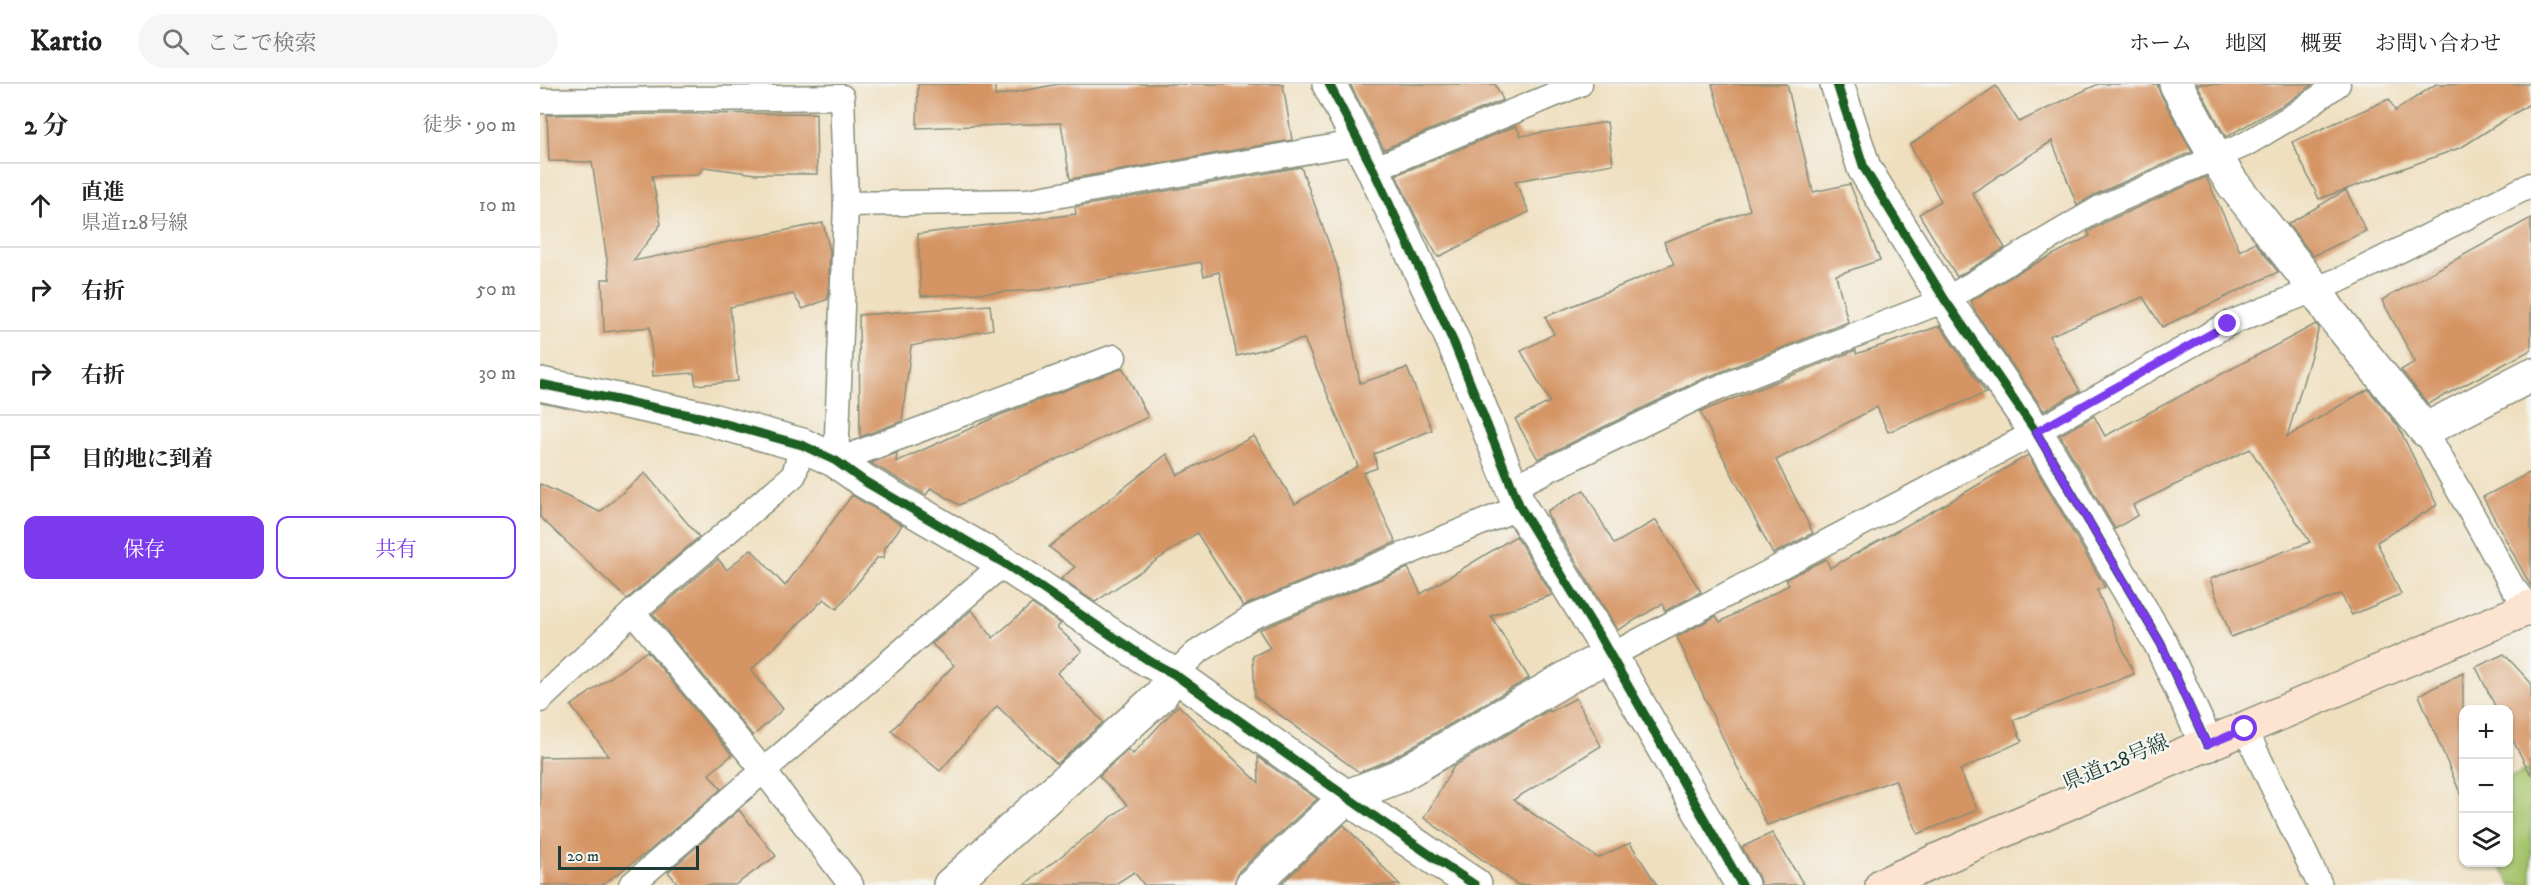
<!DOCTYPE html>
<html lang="ja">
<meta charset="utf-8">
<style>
body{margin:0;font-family:"IM FELL DW Pica","Noto Serif JP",serif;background:#f6f6f6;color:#222}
.controls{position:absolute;right:18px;bottom:18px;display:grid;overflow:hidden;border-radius:12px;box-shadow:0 2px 4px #0004}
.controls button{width:54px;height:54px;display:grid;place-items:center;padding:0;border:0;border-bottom:2px solid #e0e0e0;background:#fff;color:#222;font:30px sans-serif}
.scale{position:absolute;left:18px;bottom:15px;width:141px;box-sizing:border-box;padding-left:6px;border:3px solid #1f3d34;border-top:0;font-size:16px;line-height:21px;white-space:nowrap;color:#1f3d34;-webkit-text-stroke:4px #f6f6f2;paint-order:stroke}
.stop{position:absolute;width:18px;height:18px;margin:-14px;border:4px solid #7c3aed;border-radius:50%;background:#fff}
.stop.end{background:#7c3aed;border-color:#fff;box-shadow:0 2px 6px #0008}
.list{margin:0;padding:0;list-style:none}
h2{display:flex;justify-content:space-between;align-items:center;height:78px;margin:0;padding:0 24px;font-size:26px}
h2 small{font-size:20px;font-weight:400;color:#767676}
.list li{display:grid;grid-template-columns:39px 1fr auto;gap:18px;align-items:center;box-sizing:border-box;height:84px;padding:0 24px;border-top:2px solid #e0e0e0}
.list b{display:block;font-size:22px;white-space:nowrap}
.list p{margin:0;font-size:20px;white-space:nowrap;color:#767676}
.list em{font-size:20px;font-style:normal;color:#767676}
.actions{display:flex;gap:12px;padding:18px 24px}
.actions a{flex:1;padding:14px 0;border:2px solid #7c3aed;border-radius:12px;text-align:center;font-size:21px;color:#7c3aed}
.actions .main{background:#7c3aed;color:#fff}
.icon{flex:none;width:33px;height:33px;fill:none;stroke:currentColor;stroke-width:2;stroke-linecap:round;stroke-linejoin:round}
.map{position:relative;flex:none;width:1991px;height:801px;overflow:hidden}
header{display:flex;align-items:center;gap:36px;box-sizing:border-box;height:84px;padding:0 30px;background:#fff;border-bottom:2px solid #e0e0e0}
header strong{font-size:28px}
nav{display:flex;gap:33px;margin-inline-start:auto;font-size:21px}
.search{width:420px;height:54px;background:#f6f6f6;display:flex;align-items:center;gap:15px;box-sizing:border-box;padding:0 21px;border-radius:33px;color:#767676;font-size:22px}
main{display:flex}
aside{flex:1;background:#fff}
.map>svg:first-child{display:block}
</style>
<header>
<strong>Kartio</strong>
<div class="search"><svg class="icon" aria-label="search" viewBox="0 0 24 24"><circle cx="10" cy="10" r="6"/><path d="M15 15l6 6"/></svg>ここで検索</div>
<nav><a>ホーム</a><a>地図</a><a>概要</a><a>お問い合わせ</a></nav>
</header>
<main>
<aside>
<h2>2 分<small>徒歩 · 90 m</small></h2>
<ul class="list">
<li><svg class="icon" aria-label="ahead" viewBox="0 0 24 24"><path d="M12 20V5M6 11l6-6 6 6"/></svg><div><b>直進</b><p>県道128号線</p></div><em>10 m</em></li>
<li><svg class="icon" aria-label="right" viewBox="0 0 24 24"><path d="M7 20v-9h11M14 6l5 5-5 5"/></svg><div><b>右折</b></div><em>50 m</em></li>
<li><svg class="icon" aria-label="right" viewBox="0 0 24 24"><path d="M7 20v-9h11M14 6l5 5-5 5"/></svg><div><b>右折</b></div><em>30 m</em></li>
<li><svg class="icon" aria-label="arrive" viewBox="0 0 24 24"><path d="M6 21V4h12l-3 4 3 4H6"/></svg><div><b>目的地に到着</b></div></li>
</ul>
<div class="actions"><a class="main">保存</a><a>共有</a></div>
</aside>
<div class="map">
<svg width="1991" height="801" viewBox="0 0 1991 801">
<rect width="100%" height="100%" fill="#f6f6f2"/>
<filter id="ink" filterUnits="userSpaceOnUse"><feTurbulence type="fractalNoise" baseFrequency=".0167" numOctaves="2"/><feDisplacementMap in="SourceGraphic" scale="12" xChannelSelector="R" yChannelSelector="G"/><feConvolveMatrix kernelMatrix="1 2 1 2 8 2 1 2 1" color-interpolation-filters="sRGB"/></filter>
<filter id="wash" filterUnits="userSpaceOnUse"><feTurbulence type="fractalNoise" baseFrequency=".008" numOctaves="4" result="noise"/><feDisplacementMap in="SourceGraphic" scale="24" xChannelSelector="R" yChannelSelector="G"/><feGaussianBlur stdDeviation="1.35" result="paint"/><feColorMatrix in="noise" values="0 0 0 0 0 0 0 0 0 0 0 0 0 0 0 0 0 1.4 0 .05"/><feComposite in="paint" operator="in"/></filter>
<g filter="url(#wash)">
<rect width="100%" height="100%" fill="#efdfbf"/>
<path fill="#a4c269" stroke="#62804e" stroke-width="1.5" d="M1991,684V801H1971L1958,779L1968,778L1969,694Z"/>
<g id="blocks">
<g fill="#d59464">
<path d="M378,0H455V12L519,0H743L752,56L530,95L521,39L377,44Z"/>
<path d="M810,0H955L963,16L844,65Z"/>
<path d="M1172,0H1247L1273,108L1310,100L1340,176L1296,191L1308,238L1160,296L998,375L975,335L1010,318L981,267L1014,250L1005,233L1134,180L1124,158L1210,126Z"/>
<path d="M1558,0H1617L1620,9L1652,68L1554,111L1537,121L1512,57L1432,109L1465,164L1417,193L1379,130L1401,117L1370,61L1456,2L1479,38Z"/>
<path d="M1657,0H1773L1748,18L1686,53Z"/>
<path d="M1896,0H1991V19L1922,63L1779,115L1752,58L1849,15L1855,27Z"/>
<path d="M276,29L277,90H216L164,83L158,91L112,92L121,140L93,177L283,139L290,167L288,215L263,225L253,210L190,223L198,297L156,301L154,289L113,292L110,243L64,248L62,195H70L52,78L9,77L7,31Z"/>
<path d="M1067,38L1073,80L975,97L989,128L898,173L881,143L856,91L976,42L981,52Z"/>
<path d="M761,83L797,182L820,299L867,284L892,346L834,370L837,384L823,389L856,458L703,522L657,449L555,518L521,495L535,483L509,463L627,370L638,391L714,352L755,420L818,382L764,255L697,272L679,188L664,192L661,178L500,206L381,212L378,150L536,130L535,123Z"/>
<path d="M1666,93L1700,167L1715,158L1738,188L1622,243L1603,213L1509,252L1540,307L1504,327L1437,230L1431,217L1479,188L1550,152L1548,148L1567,137Z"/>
<path d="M1806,106L1826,147L1773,172L1748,140Z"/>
<path d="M1991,134V266L1888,320L1861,286L1875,278L1842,216Z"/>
<path d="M450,221L453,245L371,262L362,337L320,353L319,231Z"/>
<path d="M1776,240L1779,244L1747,353L1828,305L1858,342L1897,421L1837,458L1861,510L1812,531L1801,510L1691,553L1670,495L1770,458L1710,365L1593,421L1598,431L1575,445L1520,351L1554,332L1565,352Z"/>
<path d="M1400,242L1446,309L1348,348L1337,323L1236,376L1273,449L1233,470L1160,328L1316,266V270Z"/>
<path d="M583,284L608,333L419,421L391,404L386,411L331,379L357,369L356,378L458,332Z"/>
<path d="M1488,371L1565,503L1557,506L1594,590L1473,636L1482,657L1420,686L1437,726L1378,750L1355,696L1227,741L1187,663L1137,553L1176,532L1180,538L1249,501L1246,495L1286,475L1290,484L1409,418Z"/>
<path d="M1991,388V503L1943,413Z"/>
<path d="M105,389L159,453L87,515L0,433V400L60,428Z"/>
<path d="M1044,406L1074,460L1116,436L1161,508L1125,527L1122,520L1078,546L1008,432L1007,427Z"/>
<path d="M312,411L362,441L345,464L344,474H337L297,525L284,515L211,586L243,625L213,652L113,530L178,475L187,486L211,465L245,502Z"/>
<path d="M976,452L1012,511L951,532L989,594L849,676L819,688L715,613L713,572L730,564L719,546L868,484L881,510Z"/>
<path d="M492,520L521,540L517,543L542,567L517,589L563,638L517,680L457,622L400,687L351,647L414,581L392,560L432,526L453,554Z"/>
<path d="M107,567L192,671L169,690L181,705L109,767L62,801H0V673L69,672L31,622Z"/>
<path d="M1964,570L1991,599V691L1968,647V626H1957L1936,583Z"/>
<path d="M1923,589V716L1879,611Z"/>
<path d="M1036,614L1061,662L973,716L1058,774L1090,759L1117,801H978L884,734L914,682L1009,626L1010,628Z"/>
<path d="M638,621L719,699L718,673L777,715L699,787L694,801H604L594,788L574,801H484L587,721L559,692L588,666L593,670Z"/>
<path d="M199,726L236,772L195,801H139L128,788Z"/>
<path d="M804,741L860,801H740Z"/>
<path d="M1232,749L1264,801H1221L1218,792L1202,763Z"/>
</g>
</g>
</g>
<g filter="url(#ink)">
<use href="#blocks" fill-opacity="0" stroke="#878e7a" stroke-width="1.5"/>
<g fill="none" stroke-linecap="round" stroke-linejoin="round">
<g stroke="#878e7a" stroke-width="27">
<g id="service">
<path d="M0,17L302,13L306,120L296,377L574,273"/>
<path d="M833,85L1040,0"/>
<path d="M306,120L487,117L820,58"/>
<path d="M1885,346L1972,502L1989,524"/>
<path d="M973,403L1166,309L1405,216L1560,124L1706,60L1756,30L1798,0"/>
<path d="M93,528L223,686L311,801"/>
<path d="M1070,572L1496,348L1688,240L1804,194L1991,101"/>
<path d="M634,590L656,569L712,533L980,423"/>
<path d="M0,616L93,528L254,391L262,361"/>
<path d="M1705,645L1780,801"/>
<path d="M91,801L464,479"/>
</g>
</g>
<g stroke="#878e7a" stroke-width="36">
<g id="minor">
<path d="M789,0L833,85L914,259L980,423L1060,553L1202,801"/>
<path d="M1297,0L1324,84L1405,216L1496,348L1621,560L1667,661"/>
<path d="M1636,0L1676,74L1693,100L1776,206L1790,228L1885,346L1991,291"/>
<path d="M0,300L164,334L262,361L296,377L324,397L464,479L608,576L634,590C734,661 833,734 935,801"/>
<path d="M410,801L621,611L634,590"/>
<path d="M712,801L808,712L857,693L1042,585L1070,572"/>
</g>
</g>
<g stroke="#878e7a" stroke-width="36">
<path id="secondary" d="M1342,801L1474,742L1991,523"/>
</g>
<use href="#service" stroke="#fff" stroke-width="24"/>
<use href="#minor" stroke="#fff" stroke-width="33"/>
<use href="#secondary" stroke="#fde4d0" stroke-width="33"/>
<g stroke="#f6f6f2" stroke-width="13">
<g id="cycleway">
<path d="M789,0L833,85L914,259L980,423L1060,553L1202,801"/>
<path d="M1297,0L1324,84L1405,216L1496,348L1621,560L1667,661"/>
<path d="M0,300L164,334L262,361L296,377L324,397L464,479L608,576L634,590C734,661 833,734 935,801"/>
</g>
</g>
<use href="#cycleway" stroke="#1b5e20" stroke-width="9"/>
</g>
</g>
<g fill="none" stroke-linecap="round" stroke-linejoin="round" filter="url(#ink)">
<path stroke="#7c3aed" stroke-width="8" d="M1688,240L1496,348L1621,560L1667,661L1705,645"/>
</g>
<g text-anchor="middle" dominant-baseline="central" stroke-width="4.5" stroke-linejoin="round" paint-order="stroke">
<g font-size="21" fill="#1f3d34" stroke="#f6f6f2">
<text transform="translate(1576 679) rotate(-23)">県道128号線</text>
</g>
</g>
</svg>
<div class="controls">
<button>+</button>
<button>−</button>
<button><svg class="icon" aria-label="layers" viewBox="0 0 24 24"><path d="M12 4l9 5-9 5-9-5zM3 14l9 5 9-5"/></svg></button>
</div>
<div class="scale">20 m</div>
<div class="stop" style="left:1705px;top:645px"></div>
<div class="stop end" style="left:1688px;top:240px"></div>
</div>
</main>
